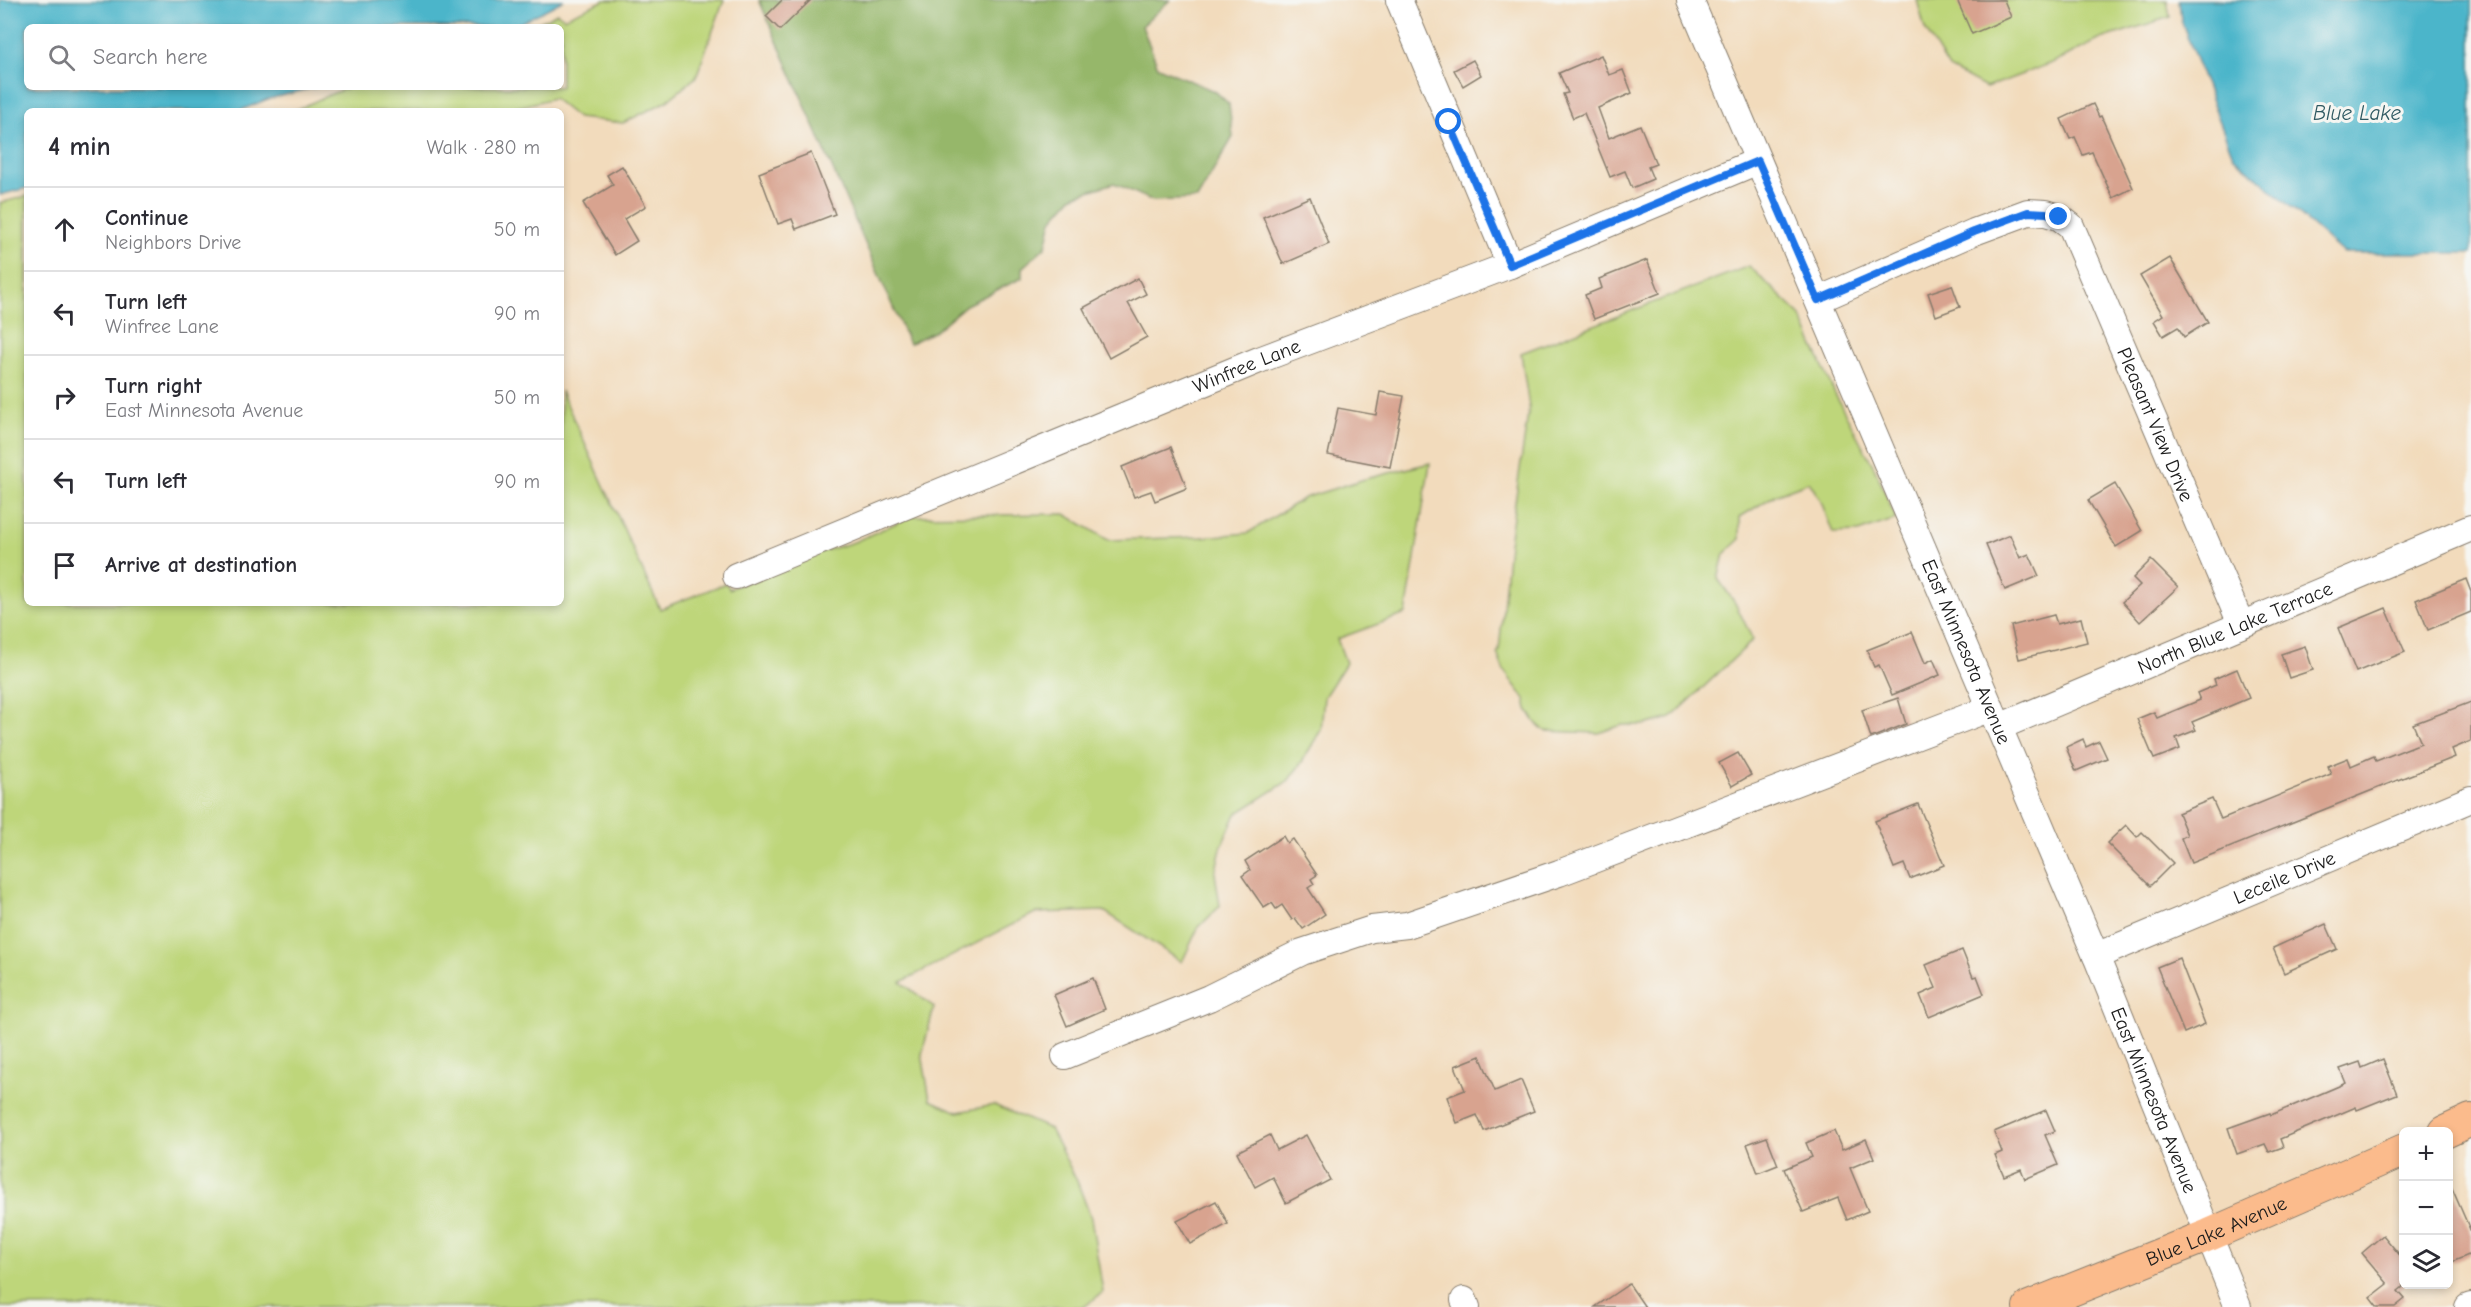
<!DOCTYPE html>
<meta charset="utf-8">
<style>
body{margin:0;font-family:"Comic Neue",sans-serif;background:#f7f7f7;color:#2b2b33}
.controls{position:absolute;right:18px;bottom:18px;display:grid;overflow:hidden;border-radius:9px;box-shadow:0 3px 9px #0003}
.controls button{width:54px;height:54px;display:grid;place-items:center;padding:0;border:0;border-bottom:2px solid #e1e1e2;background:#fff;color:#2b2b33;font:30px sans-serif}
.stop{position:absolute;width:18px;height:18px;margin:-14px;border:4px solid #1a73e8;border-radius:50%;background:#fff}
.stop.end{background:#1a73e8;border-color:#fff;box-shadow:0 2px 6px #0008}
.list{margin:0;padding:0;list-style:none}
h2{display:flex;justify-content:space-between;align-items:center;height:78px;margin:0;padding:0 24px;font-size:26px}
h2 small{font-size:20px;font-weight:400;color:#7c7c81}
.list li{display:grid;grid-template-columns:39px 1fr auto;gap:18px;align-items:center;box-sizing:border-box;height:84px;padding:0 24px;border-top:2px solid #e1e1e2}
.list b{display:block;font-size:22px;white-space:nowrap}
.list p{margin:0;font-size:20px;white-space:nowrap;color:#7c7c81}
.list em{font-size:20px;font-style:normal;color:#7c7c81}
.icon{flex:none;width:33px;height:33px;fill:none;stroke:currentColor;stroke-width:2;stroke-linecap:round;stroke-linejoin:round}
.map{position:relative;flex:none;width:2471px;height:1307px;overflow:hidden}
.search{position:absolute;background:#fff;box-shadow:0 3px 9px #0003;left:24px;top:24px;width:540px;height:66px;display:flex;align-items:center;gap:15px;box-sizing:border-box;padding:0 21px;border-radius:9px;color:#7c7c81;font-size:22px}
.panel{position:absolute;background:#fff;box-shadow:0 3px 9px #0003;left:24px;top:108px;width:540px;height:498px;border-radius:9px}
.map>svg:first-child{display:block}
</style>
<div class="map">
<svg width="2471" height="1307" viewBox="0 0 2471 1307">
<rect width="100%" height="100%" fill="#f6f6f2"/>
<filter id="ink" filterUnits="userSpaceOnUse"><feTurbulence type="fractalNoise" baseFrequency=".0167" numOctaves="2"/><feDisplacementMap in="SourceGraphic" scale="12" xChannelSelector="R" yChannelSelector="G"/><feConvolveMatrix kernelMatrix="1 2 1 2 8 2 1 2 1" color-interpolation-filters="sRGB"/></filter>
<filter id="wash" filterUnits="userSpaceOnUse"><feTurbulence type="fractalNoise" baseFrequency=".008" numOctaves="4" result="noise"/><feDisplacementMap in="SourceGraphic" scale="24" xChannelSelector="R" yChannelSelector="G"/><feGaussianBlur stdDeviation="1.35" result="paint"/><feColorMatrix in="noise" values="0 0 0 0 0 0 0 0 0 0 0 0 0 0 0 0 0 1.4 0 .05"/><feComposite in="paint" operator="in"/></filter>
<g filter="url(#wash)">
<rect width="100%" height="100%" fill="#f2dbbc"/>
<g fill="#bed67a" stroke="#6d794b" stroke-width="1.5">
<path d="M605,0H724L696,77L667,101L623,123L578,118L553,98L503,111H293C313,103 331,92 352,87H561V27H531L557,13L564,18Z"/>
<path d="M1917,0H2167L2170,17L2101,39L2054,62L1986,88L1949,68L1925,29Z"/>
<path d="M27,196V603H561V391L660,609L724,584H727L729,589L821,552L854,542L912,516L1065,514L1108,540L1202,537L1248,533L1304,498L1365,479L1430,463L1406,614L1337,639L1346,663L1324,697L1321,730L1302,762L1288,781L1236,814L1222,845L1215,873L1220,906L1198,928L1182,962L1104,911L1035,913L901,982L934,1007L922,1054L930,1100L958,1112L994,1105L1050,1129L1077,1181L1091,1218L1103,1292L1084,1307H0V203Z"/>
<path d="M1749,266L1800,315L1835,394L1876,471L1896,519L1858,532L1833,533L1820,499L1809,482L1777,494L1740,517V539L1724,554L1718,579L1735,603L1753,640L1671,718L1644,725H1622L1599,733L1545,731L1535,722L1527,709L1525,699L1504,671L1497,653L1499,651L1509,544L1529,407L1521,353Z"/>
</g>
<path fill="#96b76a" stroke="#596a43" stroke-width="1.5" d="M759,0H1170L1142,26L1158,67L1216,92L1229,104L1233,137L1197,199L1153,201L1114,183L1073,196L1052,220L1046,246L1022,268V278L966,305L935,331L909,344Z"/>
<g fill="#4cb5ca" stroke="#346873" stroke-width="1.5">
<path d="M0,0H564L513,27H27V87H317L268,99L239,111H27V188L0,195Z"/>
<path d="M2179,0H2471V253H2343L2233,156L2181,20Z"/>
</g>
<g id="blocks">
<g fill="#d8a38f">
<path d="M782,0H811L780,30L766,16Z"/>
<path d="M1957,0H2004L2011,17L1972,34Z"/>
<path d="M1601,55L1609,75L1623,70L1632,93L1598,108L1609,138L1640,125L1656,164L1648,167L1653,179L1632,188L1625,171L1610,177L1584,113L1573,118L1563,94L1568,93L1559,73Z"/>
<path d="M1473,60L1481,75L1463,86L1454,70Z"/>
<path d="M2093,104L2099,117L2101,116L2133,188L2113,198L2092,152L2083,155L2075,137L2070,139L2061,119Z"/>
<path d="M811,153L835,214L796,229L792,219L778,224L759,173Z"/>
<path d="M622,166L646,206L624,219L637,241L615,255L583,203L613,185L607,175Z"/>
<path d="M1310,197L1329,244L1283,264L1263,217Z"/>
<path d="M2170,258L2208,322L2184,337L2178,327L2163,336L2154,321L2163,315L2140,276Z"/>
<path d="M1647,260L1660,293L1594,319L1585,295L1602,288L1599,279Z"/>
<path d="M1138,278L1146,294L1128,303L1147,337L1109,358L1083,308Z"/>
<path d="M1952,285L1960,307L1936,316L1928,293Z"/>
<path d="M1380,392L1404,396L1390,467L1328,455L1338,408L1376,415Z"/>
<path d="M1171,447L1187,488L1155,501L1151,491L1134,497L1122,467Z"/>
<path d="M2115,484L2142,531L2116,547L2088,500Z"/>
<path d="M2010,535L2020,558L2029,554L2039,576L2005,590L1986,545Z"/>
<path d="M2151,560L2178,587L2140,622L2122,602L2140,585L2133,578Z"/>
<path d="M2466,579L2471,592V612L2428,630L2416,600Z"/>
<path d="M2386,608L2405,652L2356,672L2338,628Z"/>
<path d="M2054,615L2057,624L2081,618L2087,642L2019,659L2011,626Z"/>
<path d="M1912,632L1925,663L1933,659L1940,675L1892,695L1879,665L1874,667L1867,650Z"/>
<path d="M2305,646L2313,670L2289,678L2281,654Z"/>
<path d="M2237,669L2249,698L2192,722L2196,730L2176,738L2180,749L2154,759L2137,719L2154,712L2157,718L2200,700L2197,693L2216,685L2214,679Z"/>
<path d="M1898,698L1906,724L1871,738L1862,710Z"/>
<path d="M2471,702V741L2452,749L2455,757L2191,863L2181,838L2187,835L2178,813L2212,799L2221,819L2331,774L2328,766L2348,758L2351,766L2374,756L2376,761L2421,743L2413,724Z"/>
<path d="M2083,739L2086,747L2099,741L2107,758L2076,771L2066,747Z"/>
<path d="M1738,753L1751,775L1732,786L1719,763Z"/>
<path d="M1918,804L1944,865L1910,879L1904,864L1894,868L1875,821Z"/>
<path d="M2126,825L2137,837L2142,832L2173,863L2150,886L2107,843Z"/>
<path d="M1283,836L1287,843L1293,839L1317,875L1311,879L1314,884L1308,888L1325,914L1303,929L1295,918L1292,920L1282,905L1276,909L1272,903L1264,908L1242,876L1250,870L1245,861Z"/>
<path d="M2326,924L2337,949L2284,973L2273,948Z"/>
<path d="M1962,950L1973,977L1977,976L1984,994L1929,1017L1920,995L1936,988L1926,965Z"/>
<path d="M2179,958L2205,1024L2184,1033L2157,967Z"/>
<path d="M1093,978L1105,1009L1067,1026L1054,995Z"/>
<path d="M1480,1056L1495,1091L1521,1080L1534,1111L1484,1131L1477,1115L1457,1123L1447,1097L1465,1090L1455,1066Z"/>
<path d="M2383,1059L2397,1094L2357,1110L2356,1107L2280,1139L2283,1147L2269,1152L2265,1144L2237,1154L2228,1128L2270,1113L2271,1115L2346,1083L2340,1069L2360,1062L2362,1068Z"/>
<path d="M2046,1110L2055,1131L2045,1135L2058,1165L2025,1179L2021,1169L2004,1176L1995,1155L2002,1152L1994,1132Z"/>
<path d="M1834,1131L1842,1150L1866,1139L1874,1158L1850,1168L1868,1211L1847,1220L1838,1198L1803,1212L1784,1169L1812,1157L1806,1143Z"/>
<path d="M1270,1135L1277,1150L1306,1135L1330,1180L1286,1203L1273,1177L1255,1187L1237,1152Z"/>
<path d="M1767,1137L1778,1165L1758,1173L1747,1144Z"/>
<path d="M2448,1179L2471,1232V1254L2452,1262L2448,1254Z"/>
<path d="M1216,1201L1228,1224L1190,1244L1177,1221Z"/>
<path d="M2383,1235L2403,1259V1287L2398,1291L2405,1299L2395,1307H2377L2370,1298L2388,1284L2362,1253Z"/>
<path d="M1629,1284L1645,1307H1595Z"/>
</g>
</g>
</g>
<g filter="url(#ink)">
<use href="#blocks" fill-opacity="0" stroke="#877c6c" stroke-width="1.5"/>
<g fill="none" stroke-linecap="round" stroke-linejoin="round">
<g stroke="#877c6c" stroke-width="28">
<g id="minor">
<path d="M1399,0L1510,265"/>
<path id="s1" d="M1690,0L2096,956L2238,1307"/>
<path id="s2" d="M1818,300L1974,232L2028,212L2046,213L2059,217L2071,226L2241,624"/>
<path id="s3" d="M736,576L1259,360L1510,265L1758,161"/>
<path id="s4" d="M1999,727L2471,528"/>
<path id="s5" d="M2096,956L2471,799"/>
<path d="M1065,1056L1209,998L1302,952L1372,929L1407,925L1559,873L1991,708"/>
<path d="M1464,1300L1467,1307"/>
<path d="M2468,1307L2471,1306"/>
</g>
</g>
<g stroke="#877c6c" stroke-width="34">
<g id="major">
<path d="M2445,1132L2471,1120"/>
<path id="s6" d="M2029,1307L2209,1235L2404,1150"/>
</g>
</g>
<use href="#minor" stroke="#fff" stroke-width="26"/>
<use href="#major" stroke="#fbbb8c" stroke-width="32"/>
</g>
</g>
<g fill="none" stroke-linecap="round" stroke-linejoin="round" filter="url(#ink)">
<path stroke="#1a73e8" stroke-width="8" d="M1449,122L1510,265L1758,161L1818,300L1974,232L2028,212L2046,213L2059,217"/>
</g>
<g text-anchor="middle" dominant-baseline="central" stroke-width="6" stroke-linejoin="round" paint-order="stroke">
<g font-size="20" fill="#1c1c1c" stroke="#f6f6f2">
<text stroke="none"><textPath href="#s3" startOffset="552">Winfree Lane</textPath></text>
<text stroke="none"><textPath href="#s2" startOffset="490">Pleasant View Drive</textPath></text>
<text stroke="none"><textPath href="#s4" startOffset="256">North Blue Lake Terrace</textPath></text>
<text stroke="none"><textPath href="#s1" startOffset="708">East Minnesota Avenue</textPath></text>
<text stroke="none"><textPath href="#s5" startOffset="204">Leceile Drive</textPath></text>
<text stroke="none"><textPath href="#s1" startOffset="1194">East Minnesota Avenue</textPath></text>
<text stroke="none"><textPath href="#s6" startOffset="202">Blue Lake Avenue</textPath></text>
</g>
<g font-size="21" font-style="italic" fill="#2f5962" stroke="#f6f6f2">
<text x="2357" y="113">Blue Lake</text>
</g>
</g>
</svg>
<div class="controls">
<button>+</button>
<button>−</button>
<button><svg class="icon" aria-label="layers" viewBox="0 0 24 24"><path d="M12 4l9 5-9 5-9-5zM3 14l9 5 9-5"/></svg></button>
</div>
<div class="stop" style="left:1449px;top:122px"></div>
<div class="stop end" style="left:2059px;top:217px"></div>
<div class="search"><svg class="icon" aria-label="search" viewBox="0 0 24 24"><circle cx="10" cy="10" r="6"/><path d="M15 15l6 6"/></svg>Search here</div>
<section class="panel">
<h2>4 min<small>Walk · 280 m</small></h2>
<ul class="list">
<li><svg class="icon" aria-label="ahead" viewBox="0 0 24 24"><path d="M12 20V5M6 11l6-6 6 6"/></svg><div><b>Continue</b><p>Neighbors Drive</p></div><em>50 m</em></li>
<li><svg class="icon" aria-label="left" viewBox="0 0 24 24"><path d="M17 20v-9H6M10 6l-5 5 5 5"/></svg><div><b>Turn left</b><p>Winfree Lane</p></div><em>90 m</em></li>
<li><svg class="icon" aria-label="right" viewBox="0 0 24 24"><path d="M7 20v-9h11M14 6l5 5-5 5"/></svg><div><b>Turn right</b><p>East Minnesota Avenue</p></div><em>50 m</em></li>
<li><svg class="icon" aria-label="left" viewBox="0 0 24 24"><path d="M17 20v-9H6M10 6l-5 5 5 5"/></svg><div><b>Turn left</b></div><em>90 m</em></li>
<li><svg class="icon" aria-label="arrive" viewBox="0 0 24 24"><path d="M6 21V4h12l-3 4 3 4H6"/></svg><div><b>Arrive at destination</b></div></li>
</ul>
</section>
</div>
